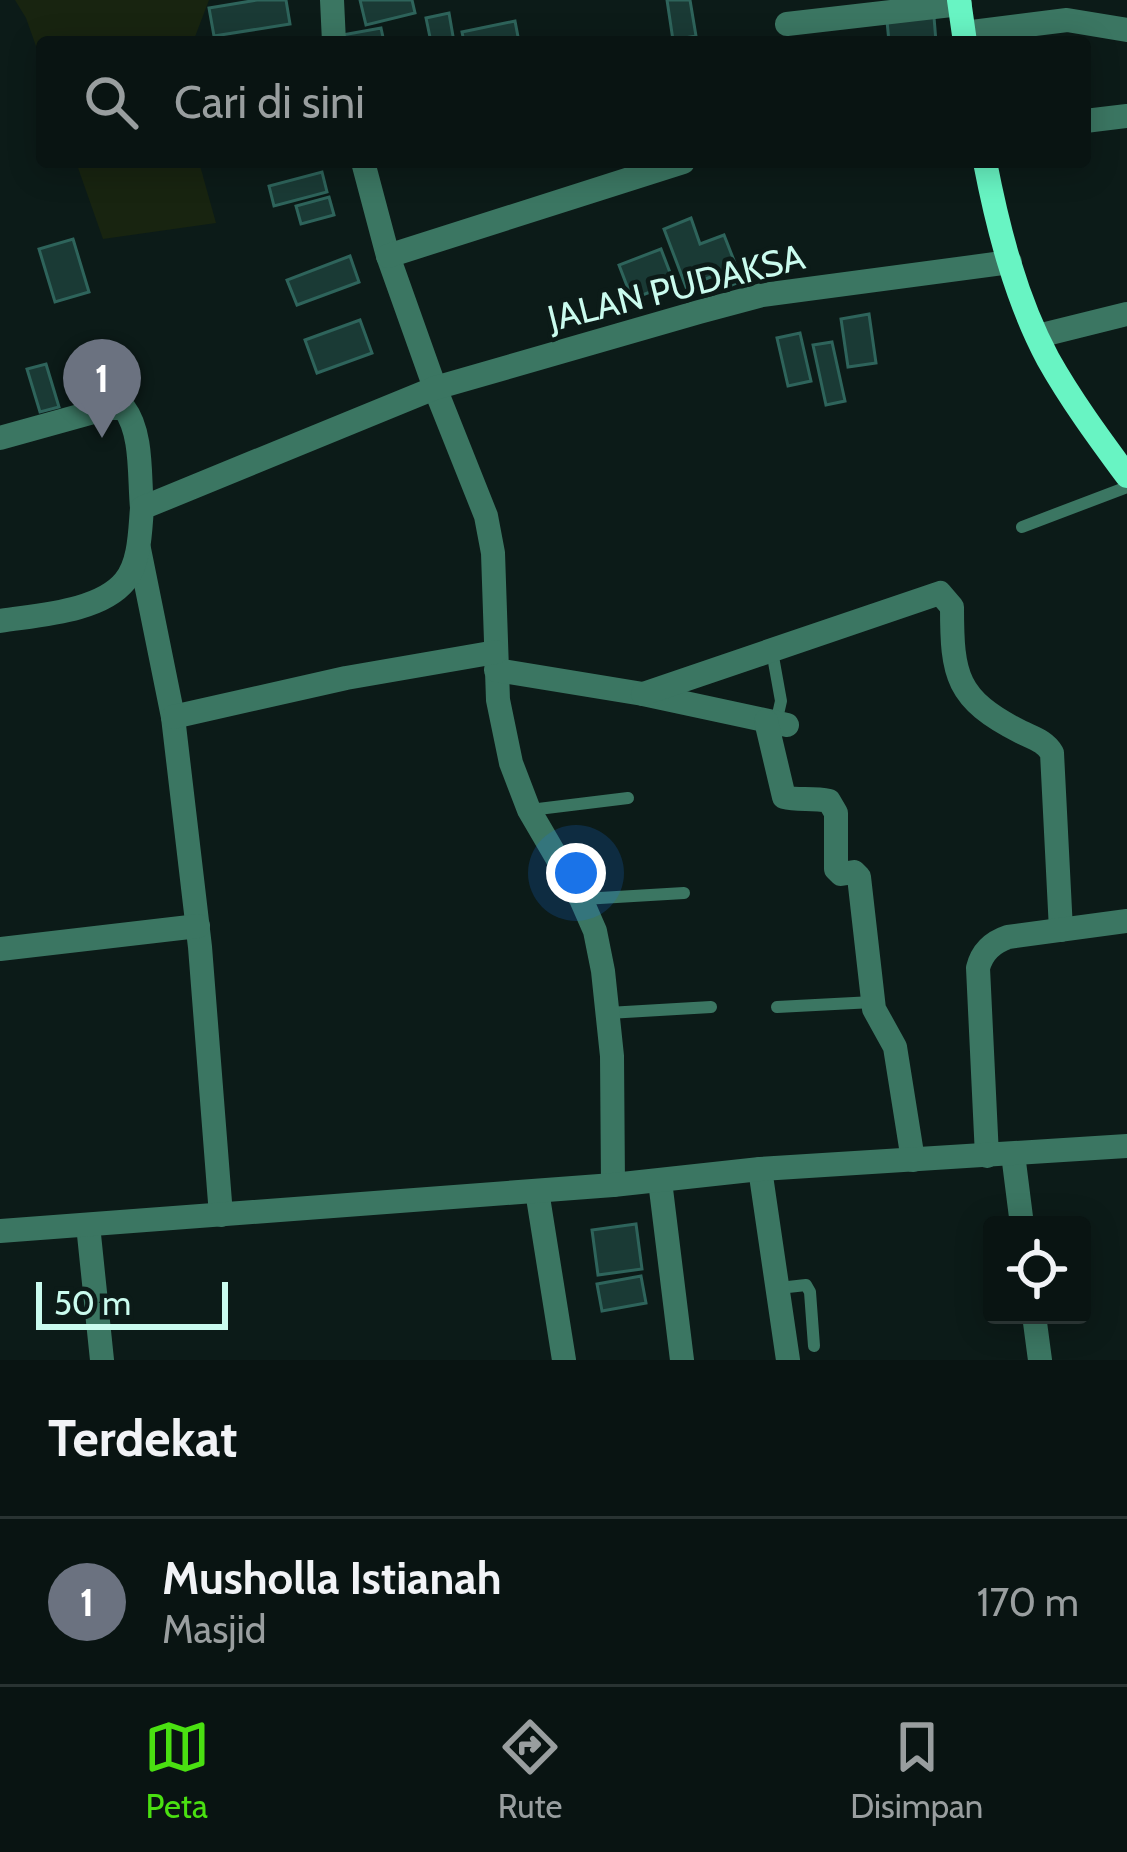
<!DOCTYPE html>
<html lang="id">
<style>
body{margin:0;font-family:Cabin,sans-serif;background:#172120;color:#f1f3f6}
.controls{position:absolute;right:36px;bottom:36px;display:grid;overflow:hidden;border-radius:12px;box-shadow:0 6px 30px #0003}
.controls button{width:108px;height:108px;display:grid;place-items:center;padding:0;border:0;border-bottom:3px solid #293332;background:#091412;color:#f1f3f6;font:60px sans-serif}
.scale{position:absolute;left:36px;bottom:30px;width:192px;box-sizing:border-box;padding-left:12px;border:6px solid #cafbee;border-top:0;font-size:33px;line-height:42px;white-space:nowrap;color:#cafbee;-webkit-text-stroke:9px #0c1b18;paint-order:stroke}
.you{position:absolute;left:576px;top:873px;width:42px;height:42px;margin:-30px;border:9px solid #fff;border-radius:50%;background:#1a73e8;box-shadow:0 0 0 18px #1a73e833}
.badge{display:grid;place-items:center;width:78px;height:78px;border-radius:50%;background:#4ae011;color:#fff;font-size:39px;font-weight:700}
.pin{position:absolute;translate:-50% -99px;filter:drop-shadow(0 3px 6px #0008)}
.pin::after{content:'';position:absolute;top:63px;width:42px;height:36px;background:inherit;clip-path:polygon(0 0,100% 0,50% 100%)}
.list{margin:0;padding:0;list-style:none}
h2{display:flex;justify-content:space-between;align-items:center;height:156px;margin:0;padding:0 48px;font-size:51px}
h2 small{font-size:39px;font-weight:400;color:#999e9f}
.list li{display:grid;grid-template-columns:78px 1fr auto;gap:36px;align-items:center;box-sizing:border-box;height:168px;padding:0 48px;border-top:3px solid #293332}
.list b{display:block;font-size:45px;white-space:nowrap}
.list p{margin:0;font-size:39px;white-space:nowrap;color:#999e9f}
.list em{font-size:39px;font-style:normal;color:#999e9f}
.icon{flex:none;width:66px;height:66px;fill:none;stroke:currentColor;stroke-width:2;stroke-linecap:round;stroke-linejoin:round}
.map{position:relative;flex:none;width:1127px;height:1360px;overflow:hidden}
.search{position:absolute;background:#091412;box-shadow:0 6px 30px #0003;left:36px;right:36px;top:36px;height:132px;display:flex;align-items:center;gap:30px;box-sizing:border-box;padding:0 42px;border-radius:12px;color:#999e9f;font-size:45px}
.sheet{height:324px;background:#091412}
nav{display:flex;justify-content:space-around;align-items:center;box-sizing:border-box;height:168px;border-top:3px solid #293332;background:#091412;font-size:33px;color:#999e9f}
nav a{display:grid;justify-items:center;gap:6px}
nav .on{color:#4ae011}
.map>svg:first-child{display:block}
</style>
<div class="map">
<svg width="1127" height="1360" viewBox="0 0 1127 1360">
<rect width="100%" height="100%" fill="#0c1b18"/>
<g fill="#182410">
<path d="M15,0H209L193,42H42V63L26,18Z"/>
<path d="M76,162H199L216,223L103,239Z"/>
</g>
<g fill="#1a3a35" stroke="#2e645b" stroke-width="3">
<path d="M257,0H286L290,24L214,36L209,8Z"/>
<path d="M360,0H412L415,13L366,25Z"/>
<path d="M667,0H690L696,36L673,40Z"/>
<path d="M449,13L454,42H431L426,18Z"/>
<path d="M934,17L936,42H889L887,21Z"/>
<path d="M515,21L519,42H464L462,32Z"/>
<path d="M381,28L384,42H338L337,36Z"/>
<path d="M322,172L327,192L274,206L269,186Z"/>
<path d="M329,197L334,215L301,224L296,206Z"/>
<path d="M691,218L700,244L724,235L742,281L719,290L713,276L686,287L664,229Z"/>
<path d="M73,239L89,292L55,302L39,249Z"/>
<path d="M661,249L674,283L632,299L619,265Z"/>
<path d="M350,256L359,282L297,305L287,280Z"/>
<path d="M869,314L876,363L848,367L841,319Z"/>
<path d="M360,320L372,353L317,373L305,340Z"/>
<path d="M800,333L811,381L788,386L777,338Z"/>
<path d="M832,342L845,401L826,405L813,345Z"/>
<path d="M46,364L59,407L40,412L27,369Z"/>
<path d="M636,1224L642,1269L598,1275L592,1230Z"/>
<path d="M641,1276L646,1303L602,1311L597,1284Z"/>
</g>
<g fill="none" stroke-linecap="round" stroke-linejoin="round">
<g stroke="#3b7662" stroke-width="12">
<path d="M1022,527L1127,487"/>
<path d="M772,651L781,701L776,723"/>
<path d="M530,810L628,798"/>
<path d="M583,899L684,893"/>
<path d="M777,1007L873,1002"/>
<path d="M608,1013L711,1007"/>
<path d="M779,1288L806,1285L810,1292L814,1346"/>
</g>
<g stroke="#3b7662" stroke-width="24">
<path d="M332,0L334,42"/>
<path d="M787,24L960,4"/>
<path d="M964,33L1067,20L1127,30"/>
<path d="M1085,121L1127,116"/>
<path d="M363,162L388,256L435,388L486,516L493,553L498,700L511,763L529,810L581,899L595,931L603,971L612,1056L613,1185"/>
<path d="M388,256L683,162"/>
<path d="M1038,336L1127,314"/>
<path d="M0,438L108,408H124C143,433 139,477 142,508"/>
<path d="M139,549L173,717L200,947L221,1215"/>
<path d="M0,621C37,615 100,612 125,581C140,563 140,531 142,508L435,388L699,312L762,295L1010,262"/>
<path d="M496,670L643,694L787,725"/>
<path d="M643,694L940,593L952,607C952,676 956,699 1021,732C1033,738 1045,741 1052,753L1061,930"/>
<path d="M173,717L346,678L496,652"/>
<path d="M766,721L784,797C798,801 812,797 829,801L836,813V869L841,874L854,872L859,877L874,1009L895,1047L913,1160"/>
<path d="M0,949L198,926"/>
<path d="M1013,1154L1022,1225"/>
<path d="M987,1156L978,968C982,952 993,942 1008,937L1127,921"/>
<path d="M760,1169L788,1360"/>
<path d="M660,1181L682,1360"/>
<path d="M537,1191L564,1360"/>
<path d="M88,1225L102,1360"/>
<path d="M0,1231L613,1185L760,1169L1127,1146"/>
<path d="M1034,1315L1040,1360"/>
</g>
<g stroke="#68f4c3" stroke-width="24">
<path d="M959,0L965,42"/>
<path d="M985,162C998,229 1016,299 1048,359C1071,400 1099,438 1127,476"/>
</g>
</g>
<g text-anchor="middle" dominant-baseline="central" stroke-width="9" stroke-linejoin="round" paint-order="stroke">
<g font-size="36" fill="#cafbee" stroke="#0c1b18">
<text transform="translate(676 287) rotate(-14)">JALAN PUDAKSA</text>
</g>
</g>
</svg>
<div class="controls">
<button><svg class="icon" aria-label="locate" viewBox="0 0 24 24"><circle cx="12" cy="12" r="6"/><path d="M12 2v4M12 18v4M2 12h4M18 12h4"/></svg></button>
</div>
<div class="scale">50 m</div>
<div class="you"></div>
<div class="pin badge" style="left:102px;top:438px;background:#6b7280">1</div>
<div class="search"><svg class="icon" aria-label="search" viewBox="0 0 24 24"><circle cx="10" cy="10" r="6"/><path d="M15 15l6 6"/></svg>Cari di sini</div>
</div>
<section class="sheet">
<h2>Terdekat<small></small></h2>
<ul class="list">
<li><span class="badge" style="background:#6b7280">1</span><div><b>Musholla Istianah</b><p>Masjid</p></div><em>170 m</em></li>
</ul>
</section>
<nav>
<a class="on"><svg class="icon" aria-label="map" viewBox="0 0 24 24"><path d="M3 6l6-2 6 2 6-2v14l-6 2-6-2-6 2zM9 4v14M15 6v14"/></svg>Peta</a>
<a><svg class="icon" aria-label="directions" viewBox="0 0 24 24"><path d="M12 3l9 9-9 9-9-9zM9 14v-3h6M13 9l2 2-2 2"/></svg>Rute</a>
<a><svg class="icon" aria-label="saved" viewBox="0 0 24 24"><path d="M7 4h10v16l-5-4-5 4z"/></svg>Disimpan</a>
</nav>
